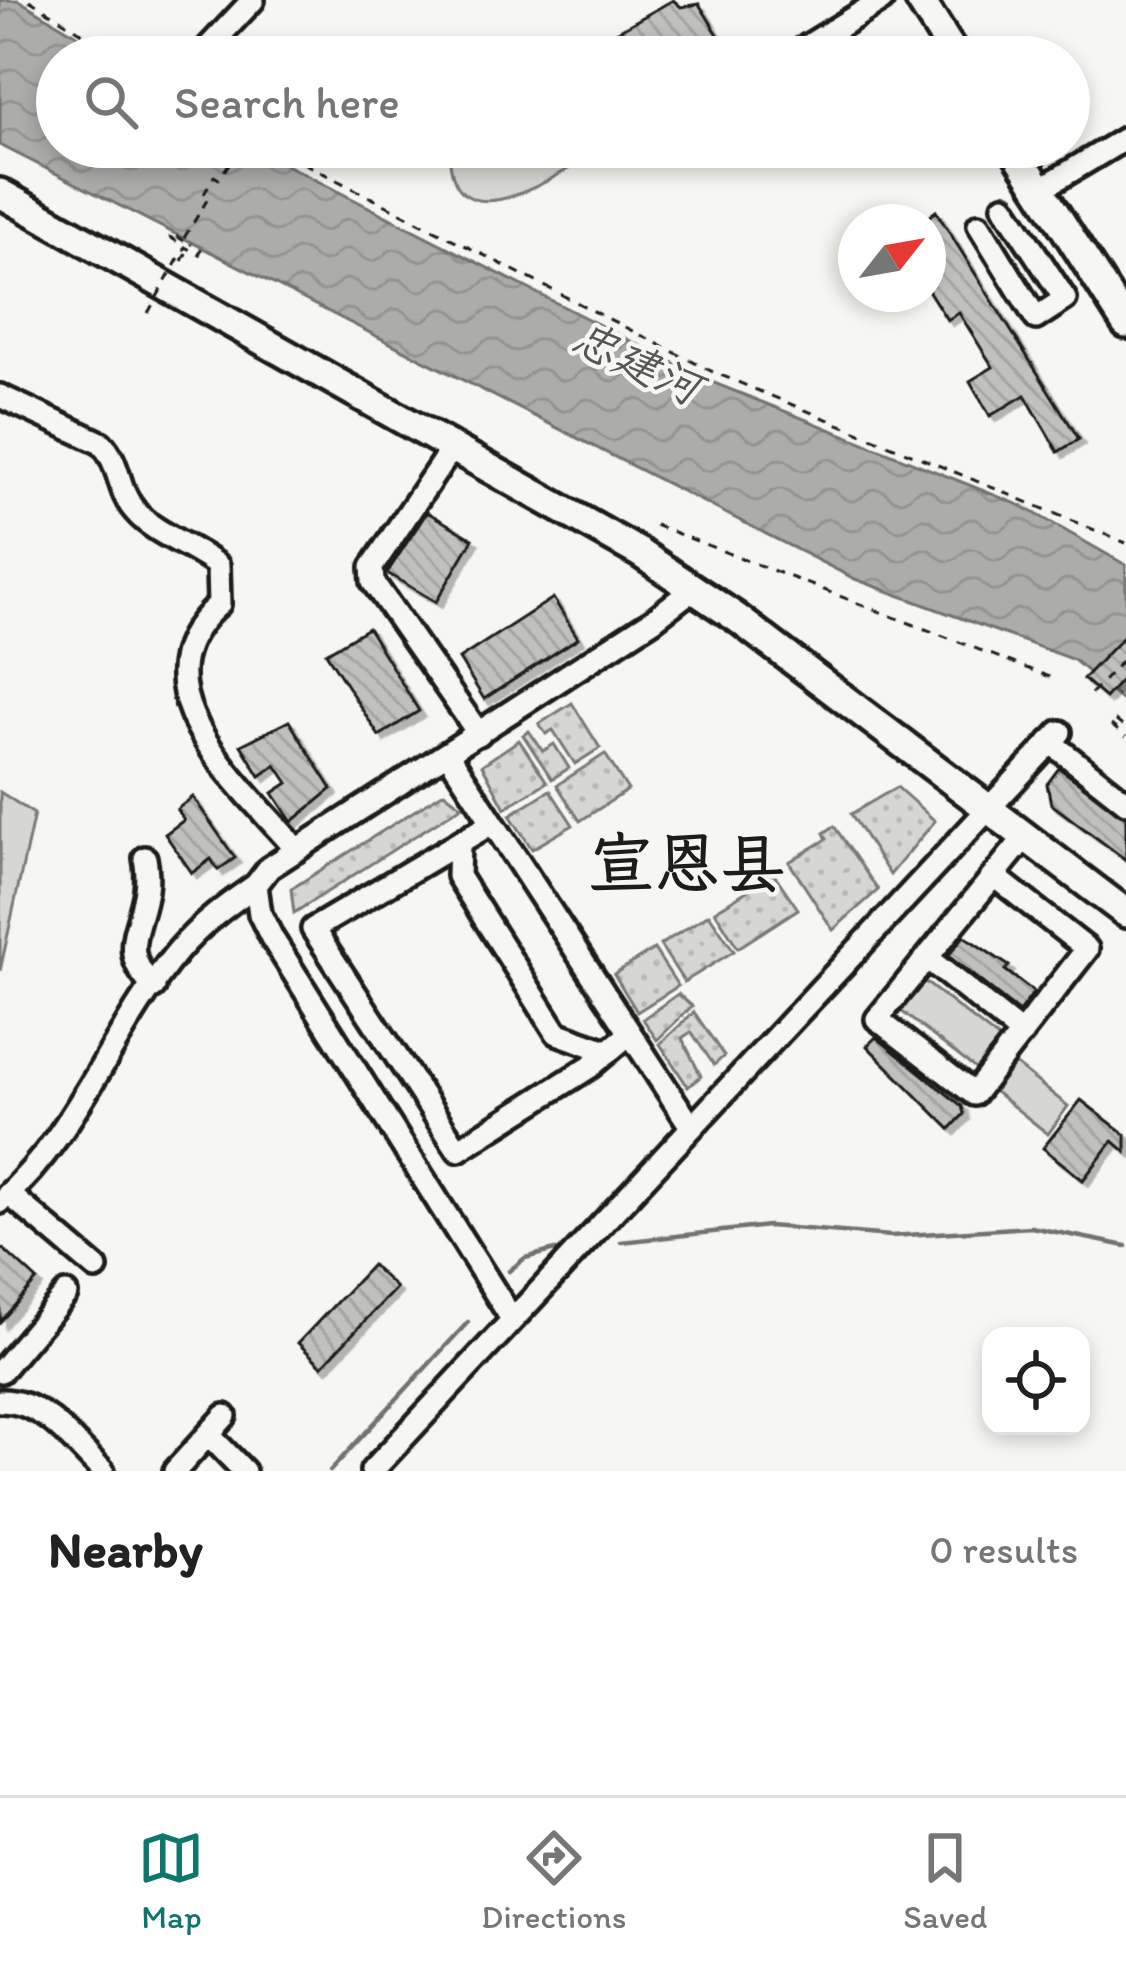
<!DOCTYPE html>
<meta charset="utf-8">
<style>
body{margin:0;font-family:Itim,"LXGW WenKai TC",sans-serif;background:#f6f6f6;color:#222}
.controls{position:absolute;right:36px;bottom:36px;display:grid;overflow:hidden;border-radius:24px;box-shadow:0 6px 18px #0003}
.controls button{width:108px;height:108px;display:grid;place-items:center;padding:0;border:0;border-bottom:3px solid #e0e0e0;background:#fff;color:#222;font:60px sans-serif}
.compass{position:absolute;left:838px;top:204px;width:108px;height:108px;border-radius:50%;background:#fff;box-shadow:0 6px 18px #0003;rotate:59deg}
.list{margin:0;padding:0;list-style:none}
h2{display:flex;justify-content:space-between;align-items:center;height:156px;margin:0;padding:0 48px;font-size:51px}
h2 small{font-size:39px;font-weight:400;color:#767676}
.icon{flex:none;width:66px;height:66px;fill:none;stroke:currentColor;stroke-width:2;stroke-linecap:round;stroke-linejoin:round}
.map{position:relative;flex:none;width:1126px;height:1471px;overflow:hidden}
.search{position:absolute;background:#fff;box-shadow:0 6px 18px #0003;left:36px;right:36px;top:36px;height:132px;display:flex;align-items:center;gap:30px;box-sizing:border-box;padding:0 42px;border-radius:66px;color:#767676;font-size:45px}
.sheet{height:324px;background:#fff}
nav{display:flex;justify-content:space-around;align-items:center;box-sizing:border-box;height:168px;border-top:3px solid #e0e0e0;background:#fff;font-size:33px;color:#767676}
nav a{display:grid;justify-items:center;gap:6px}
nav .on{color:#0f766e}
.map>svg:first-child{display:block}
</style>
<div class="map">
<svg width="1126" height="1471" viewBox="0 0 1126 1471">
<defs>
<pattern id="grass-dots" width="8" height="8" patternUnits="userSpaceOnUse" patternTransform="scale(3)"><rect width="8" height="8" fill="#d6d6d2"/><path d="M2 2h.1M6 6h.1" fill="none" stroke="#b7b7b4" stroke-width="1.8" stroke-linecap="round"/></pattern>
<pattern id="water-waves" width="16" height="10" patternUnits="userSpaceOnUse" patternTransform="scale(3)"><rect width="16" height="10" fill="#acaca9"/><path d="M0 5q4-4 8 0t8 0" fill="none" stroke="#939391"/></pattern>
<pattern id="building-back-hatch" width="6" height="6" patternUnits="userSpaceOnUse" patternTransform="scale(3)"><rect width="6" height="6" fill="#c0c0bd"/><path d="M-1 5l2 2M0 0l6 6M5-1l2 2" fill="none" stroke="#a4a4a2"/></pattern>
<filter id="shadow"><feDropShadow dx="5.5" dy="5.5" stdDeviation="0" flood-color="#0004"/></filter>
</defs>
<rect width="100%" height="100%" fill="#f6f6f2"/>
<filter id="ink" filterUnits="userSpaceOnUse"><feTurbulence type="fractalNoise" baseFrequency=".00833" numOctaves="2"/><feDisplacementMap in="SourceGraphic" scale="24" xChannelSelector="R" yChannelSelector="G"/><feConvolveMatrix kernelMatrix="1 2 1 2 8 2 1 2 1" color-interpolation-filters="sRGB"/></filter>
<g filter="url(#ink)">
<g fill="url(#grass-dots)" stroke="#797977" stroke-width="3">
<path d="M572,703L600,748L575,764L553,730L546,734L539,724Z"/>
<path d="M529,731L543,751L554,744L569,768L552,779L523,735Z"/>
<path d="M519,740L547,782L505,808L482,765Z"/>
<path d="M605,754L628,790L580,821L557,785Z"/>
<path d="M897,787L935,821L890,875L851,814Z"/>
<path d="M550,790L573,825L532,849L510,815Z"/>
<path d="M444,792L462,806L294,913L291,889Z"/>
<path d="M834,826L878,890L833,930L789,862L827,839L824,833Z"/>
<path d="M774,874L798,909L738,948L715,911Z"/>
<path d="M709,914L734,951L684,982L660,945Z"/>
<path d="M654,949L678,986L637,1012L614,974Z"/>
<path d="M678,994L692,1006L657,1040L643,1019Z"/>
<path d="M694,1012L724,1056L714,1065L691,1032L682,1038L701,1076L688,1087L660,1044Z"/>
</g>
<g fill="#d6d6d2" stroke="#797977" stroke-width="3">
<path d="M591,35L609,36L614,44L592,57H555Z"/>
<path d="M449,147H604C563,171 449,255 449,147Z"/>
<path d="M0,792L34,814L0,971Z"/>
<path d="M924,981L1001,1041L978,1071L901,1011Z"/>
<path d="M1015,1064L1068,1106L1048,1134L994,1091Z"/>
</g>
<path fill="url(#water-waves)" stroke="#727271" stroke-width="3" d="M0,0H18L84,39L87,51L96,57H57V147H251L709,381L1022,506L1126,565V704L1074,660L855,579L0,145Z"/>
<g fill="none" stroke-linecap="round" stroke-linejoin="round">
<g stroke="#727271" stroke-width="4.5">
<path d="M621,1242L768,1226L891,1236L1031,1227L1126,1246"/>
<path d="M509,1271L525,1258L555,1250"/>
<path d="M330,1471L468,1322"/>
</g>
</g>
<g fill="url(#building-back-hatch)" stroke="#1c1c1c" stroke-width="3" filter="url(#shadow)">
<path d="M673,0L681,7L699,4L732,57H622L609,36Z"/>
<path d="M936,211L1079,439L1058,452L1025,395L990,416L970,381L993,367L959,313L947,320L928,290V217Z"/>
<path d="M427,512L473,539L436,602L387,573Z"/>
<path d="M553,598L578,638L484,699L459,659Z"/>
<path d="M368,628L419,711L379,736L326,653Z"/>
<path d="M1126,634V675L1105,698L1083,679Z"/>
<path d="M289,721L332,789L292,822L273,793L288,783L276,765L260,776L241,745Z"/>
<path d="M1059,768L1126,817V860L1051,804L1047,784Z"/>
<path d="M193,797L235,858L218,870L211,859L192,873L165,834L184,820L177,809Z"/>
<path d="M964,936L1009,966L1005,970L1034,992L1019,1012L948,956Z"/>
<path d="M876,1037L962,1106L964,1114L950,1129L867,1046Z"/>
<path d="M1081,1100L1126,1135V1152L1113,1141L1083,1180L1043,1148Z"/>
<path d="M0,1246L37,1280L0,1322Z"/>
<path d="M372,1265L396,1288L322,1366L298,1343Z"/>
</g>
<g fill="none" stroke-linecap="round" stroke-linejoin="round">
<g stroke="#1c1c1c" stroke-width="30">
<g id="minor">
<path d="M205,51L253,0"/>
<path d="M790,57L882,0"/>
<path d="M1039,190L1126,138"/>
<path d="M979,225L1036,318L1065,299L1004,206"/>
<path d="M0,396L101,443C121,463 117,492 136,512C156,535 194,546 218,566L219,604C124,687 240,783 297,850"/>
<path d="M452,448L372,567L373,582L479,734"/>
<path d="M1050,742L1126,802"/>
<path d="M448,754L690,1125"/>
<path d="M492,823L313,929L458,1150L591,1066L628,1035"/>
<path d="M459,844L458,876L557,1033L604,1050"/>
<path d="M145,858C157,918 107,942 154,987"/>
<path d="M994,876L1087,949L974,1094L877,1019L1026,836"/>
<path d="M927,958L1022,1034"/>
<path d="M9,1194L96,1268"/>
<path d="M0,1202C80,1131 111,1031 178,951C201,924 227,905 256,885"/>
<path d="M512,1319L272,938L260,914L256,885L269,868L653,620L693,589"/>
<path d="M1,1371L66,1294"/>
<path d="M0,1401C44,1400 73,1442 103,1471"/>
<path d="M209,1435L244,1471"/>
<path d="M175,1471L225,1416"/>
<path d="M372,1471L1060,732"/>
</g>
</g>
<g stroke="#1c1c1c" stroke-width="36">
<g id="major">
<path d="M920,0L956,57"/>
<path d="M1013,147L1126,324"/>
<path d="M0,193L640,553L737,618L1126,913"/>
</g>
</g>
<g stroke="#1c1c1c" stroke-width="3" stroke-dasharray="9 9" stroke-linecap="butt">
<path d="M29,0L122,57"/>
<path d="M272,147L711,371L1126,543"/>
<path d="M184,238L209,197L204,194L214,176L219,179L240,147"/>
<path d="M184,241L172,233L170,237L185,247"/>
<path d="M182,261L191,244"/>
<path d="M655,525L1055,679"/>
<path d="M1091,694L1126,656"/>
<path d="M1115,720L1126,729"/>
<path d="M1111,725L1126,737"/>
</g>
<use href="#minor" stroke="#f6f6f2" stroke-width="21"/>
<use href="#major" stroke="#f6f6f2" stroke-width="27"/>
<path stroke="#1c1c1c" stroke-width="3" stroke-dasharray="9 9" stroke-linecap="butt" d="M148,313L185,247L199,255L201,250L191,244"/>
</g>
</g>
<g text-anchor="middle" dominant-baseline="central" stroke-width="9" stroke-linejoin="round" paint-order="stroke">
<g font-size="45" font-style="italic" fill="#565654" stroke="#f6f6f2">
<text transform="translate(637 362) rotate(25)">忠建河</text>
</g>
<g font-size="66" font-weight="bold" fill="#1c1c1c" stroke="#f6f6f2">
<text x="687" y="863">宣恩县</text>
</g>
</g>
</svg>
<div class="controls">
<button><svg class="icon" aria-label="locate" viewBox="0 0 24 24"><circle cx="12" cy="12" r="6"/><path d="M12 2v4M12 18v4M2 12h4M18 12h4"/></svg></button>
</div>
<svg class="compass" viewBox="-18 -18 36 36"><path d="M0-13l5 13h-10z" fill="#e53935"/><path d="M0 13l5-13h-10z" fill="#767676"/></svg>
<div class="search"><svg class="icon" aria-label="search" viewBox="0 0 24 24"><circle cx="10" cy="10" r="6"/><path d="M15 15l6 6"/></svg>Search here</div>
</div>
<section class="sheet">
<h2>Nearby<small>0 results</small></h2>
<ul class="list">
</ul>
</section>
<nav>
<a class="on"><svg class="icon" aria-label="map" viewBox="0 0 24 24"><path d="M3 6l6-2 6 2 6-2v14l-6 2-6-2-6 2zM9 4v14M15 6v14"/></svg>Map</a>
<a><svg class="icon" aria-label="directions" viewBox="0 0 24 24"><path d="M12 3l9 9-9 9-9-9zM9 14v-3h6M13 9l2 2-2 2"/></svg>Directions</a>
<a><svg class="icon" aria-label="saved" viewBox="0 0 24 24"><path d="M7 4h10v16l-5-4-5 4z"/></svg>Saved</a>
</nav>
